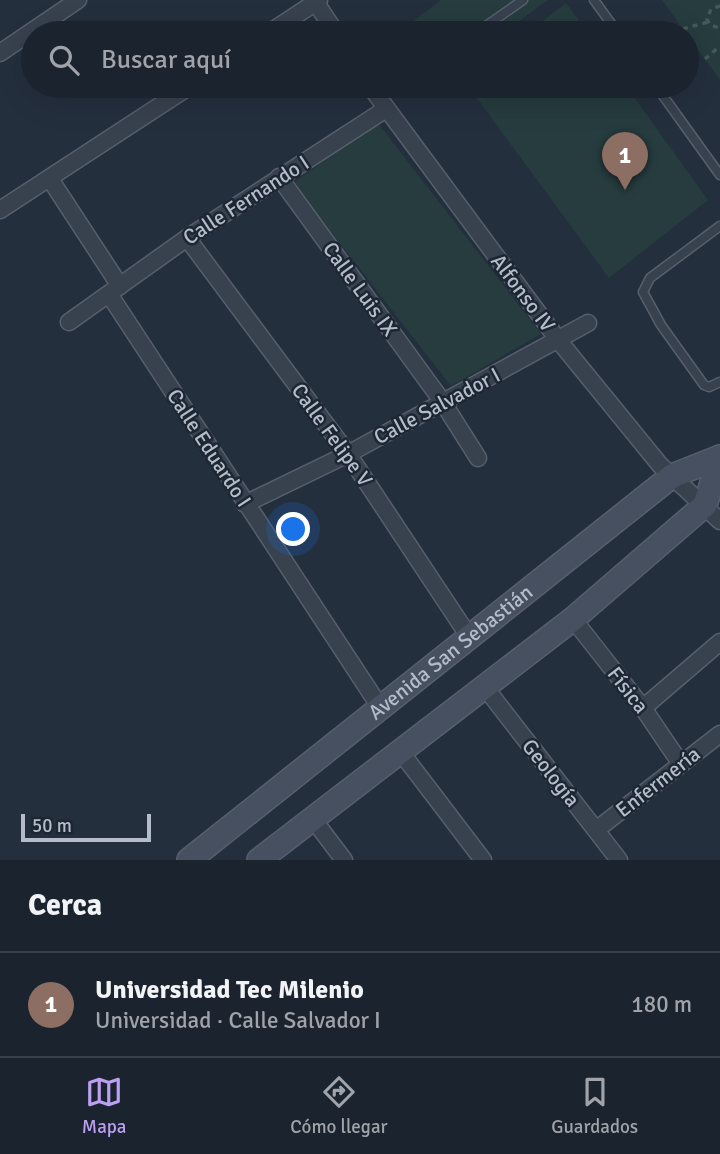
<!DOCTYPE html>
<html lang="es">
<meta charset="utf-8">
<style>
body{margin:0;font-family:Signika,sans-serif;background:#242b36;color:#f1f3f6}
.scale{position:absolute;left:21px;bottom:18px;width:130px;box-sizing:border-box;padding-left:7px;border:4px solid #b4bcc9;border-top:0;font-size:19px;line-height:24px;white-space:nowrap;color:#b4bcc9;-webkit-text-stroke:5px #1d2633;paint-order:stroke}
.you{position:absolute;left:294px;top:530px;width:24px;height:24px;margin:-18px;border:5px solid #fff;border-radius:50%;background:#1a73e8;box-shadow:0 0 0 10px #1a73e833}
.badge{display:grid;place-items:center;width:46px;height:46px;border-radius:50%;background:#bca0f2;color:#fff;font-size:23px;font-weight:700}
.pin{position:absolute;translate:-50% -58px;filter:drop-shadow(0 2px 4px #0008)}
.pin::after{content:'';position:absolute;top:37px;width:24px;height:21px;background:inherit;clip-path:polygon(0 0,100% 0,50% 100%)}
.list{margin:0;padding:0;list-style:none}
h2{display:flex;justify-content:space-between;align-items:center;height:91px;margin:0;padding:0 28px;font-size:30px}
h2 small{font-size:23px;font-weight:400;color:#a0a4aa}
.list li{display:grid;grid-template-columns:46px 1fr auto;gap:21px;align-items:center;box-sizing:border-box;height:105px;padding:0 28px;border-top:2px solid #39404a}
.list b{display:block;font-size:26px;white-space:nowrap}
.list p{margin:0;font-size:23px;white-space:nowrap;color:#a0a4aa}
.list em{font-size:23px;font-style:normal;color:#a0a4aa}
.icon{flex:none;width:38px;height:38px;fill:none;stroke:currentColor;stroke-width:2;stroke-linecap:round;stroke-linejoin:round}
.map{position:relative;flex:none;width:720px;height:860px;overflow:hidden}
.search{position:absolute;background:#1b232e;box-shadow:0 7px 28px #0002;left:21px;right:21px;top:21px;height:77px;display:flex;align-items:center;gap:18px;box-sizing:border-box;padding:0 24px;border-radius:38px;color:#a0a4aa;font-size:26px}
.sheet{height:196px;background:#1b232e}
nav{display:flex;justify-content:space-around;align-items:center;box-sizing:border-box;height:98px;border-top:2px solid #39404a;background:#1b232e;font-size:19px;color:#a0a4aa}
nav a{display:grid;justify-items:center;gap:4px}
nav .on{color:#bca0f2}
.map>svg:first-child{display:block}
</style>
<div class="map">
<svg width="720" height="860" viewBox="0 0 720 860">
<rect width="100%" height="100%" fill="#242f3e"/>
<g fill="#263c3f">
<path d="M441,0H548L503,33H413L407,26Z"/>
<path d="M662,0H720V80Z"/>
<path d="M566,3L588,33H527Z"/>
<path d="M468,86H626L708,200L609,278Z"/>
<path d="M378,123L541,334L451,386L293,183Z"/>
</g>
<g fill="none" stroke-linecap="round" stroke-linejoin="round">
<g stroke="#565f6c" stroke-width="11">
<g id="service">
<path d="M594,0L618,33"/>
<path d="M476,33L523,0"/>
<path d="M656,86L720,175"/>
<path d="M720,226L650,278L643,292L661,325L704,385L709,387L720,382"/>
</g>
</g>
<g stroke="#565f6c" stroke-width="19">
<g id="minor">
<path d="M314,0L336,33"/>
<path d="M269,33L319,0"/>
<path d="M0,53L78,0"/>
<path d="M370,86L559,341L660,465L720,521"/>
<path d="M279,177L442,401L478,458"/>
<path d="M50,179L120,286"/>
<path d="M0,210L190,86"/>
<path d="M187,238L348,454L470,638"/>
<path d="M109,294L380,707"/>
<path d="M69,322L187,238L386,109"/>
<path d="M245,504L348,454L588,323"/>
<path d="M573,619L643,708L681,764"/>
<path d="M484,686L619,860"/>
<path d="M643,708L720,642"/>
<path d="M400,751L483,860"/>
<path d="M313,819L344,860"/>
<path d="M596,830L720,734"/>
</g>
</g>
<g stroke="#565f6c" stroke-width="26">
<g id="secondary">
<path id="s1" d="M189,860L672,476L720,457"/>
<path d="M259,860L573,619L705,505L720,457"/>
</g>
</g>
<g stroke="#44595c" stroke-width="3.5" stroke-dasharray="5 5" stroke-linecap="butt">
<path d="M720,6L711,9L707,19L710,25L720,28"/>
<path d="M683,29L708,22"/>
<path d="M705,59L720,46"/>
</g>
<use href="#service" stroke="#38414e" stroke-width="8"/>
<use href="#minor" stroke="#38414e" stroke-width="16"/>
<use href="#secondary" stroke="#465061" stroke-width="23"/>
</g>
<g text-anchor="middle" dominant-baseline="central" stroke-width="5" stroke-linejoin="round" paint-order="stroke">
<g font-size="21" fill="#b4bcc9" stroke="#1d2633">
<text transform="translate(246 200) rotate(-33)">Calle Fernando I</text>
<text transform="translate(360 289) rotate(54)">Calle Luis IX</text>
<text transform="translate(523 293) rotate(53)">Alfonso IV</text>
<text transform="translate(437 406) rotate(-28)">Calle Salvador I</text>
<text transform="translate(332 435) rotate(54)">Calle Felipe V</text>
<text transform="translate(209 448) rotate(57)">Calle Eduardo I</text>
<text stroke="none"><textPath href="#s1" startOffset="334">Avenida San Sebastián</textPath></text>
<text transform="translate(628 690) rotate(52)">Física</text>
<text transform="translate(551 773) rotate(52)">Geología</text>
<text transform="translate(658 782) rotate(-38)">Enfermería</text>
</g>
</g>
</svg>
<div class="scale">50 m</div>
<div class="you"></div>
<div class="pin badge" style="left:625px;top:190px;background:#8d6e63">1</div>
<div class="search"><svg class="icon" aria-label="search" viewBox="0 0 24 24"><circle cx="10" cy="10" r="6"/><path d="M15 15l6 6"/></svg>Buscar aquí</div>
</div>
<section class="sheet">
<h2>Cerca<small></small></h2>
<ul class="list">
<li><span class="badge" style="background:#8d6e63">1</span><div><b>Universidad Tec Milenio</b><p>Universidad · Calle Salvador I</p></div><em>180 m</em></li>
</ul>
</section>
<nav>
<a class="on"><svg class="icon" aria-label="map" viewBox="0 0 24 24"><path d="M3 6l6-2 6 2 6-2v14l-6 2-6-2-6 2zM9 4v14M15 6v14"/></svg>Mapa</a>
<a><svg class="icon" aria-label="directions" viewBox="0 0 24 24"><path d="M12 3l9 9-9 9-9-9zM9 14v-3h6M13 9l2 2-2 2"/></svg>Cómo llegar</a>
<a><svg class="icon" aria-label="saved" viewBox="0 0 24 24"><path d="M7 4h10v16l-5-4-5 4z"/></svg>Guardados</a>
</nav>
